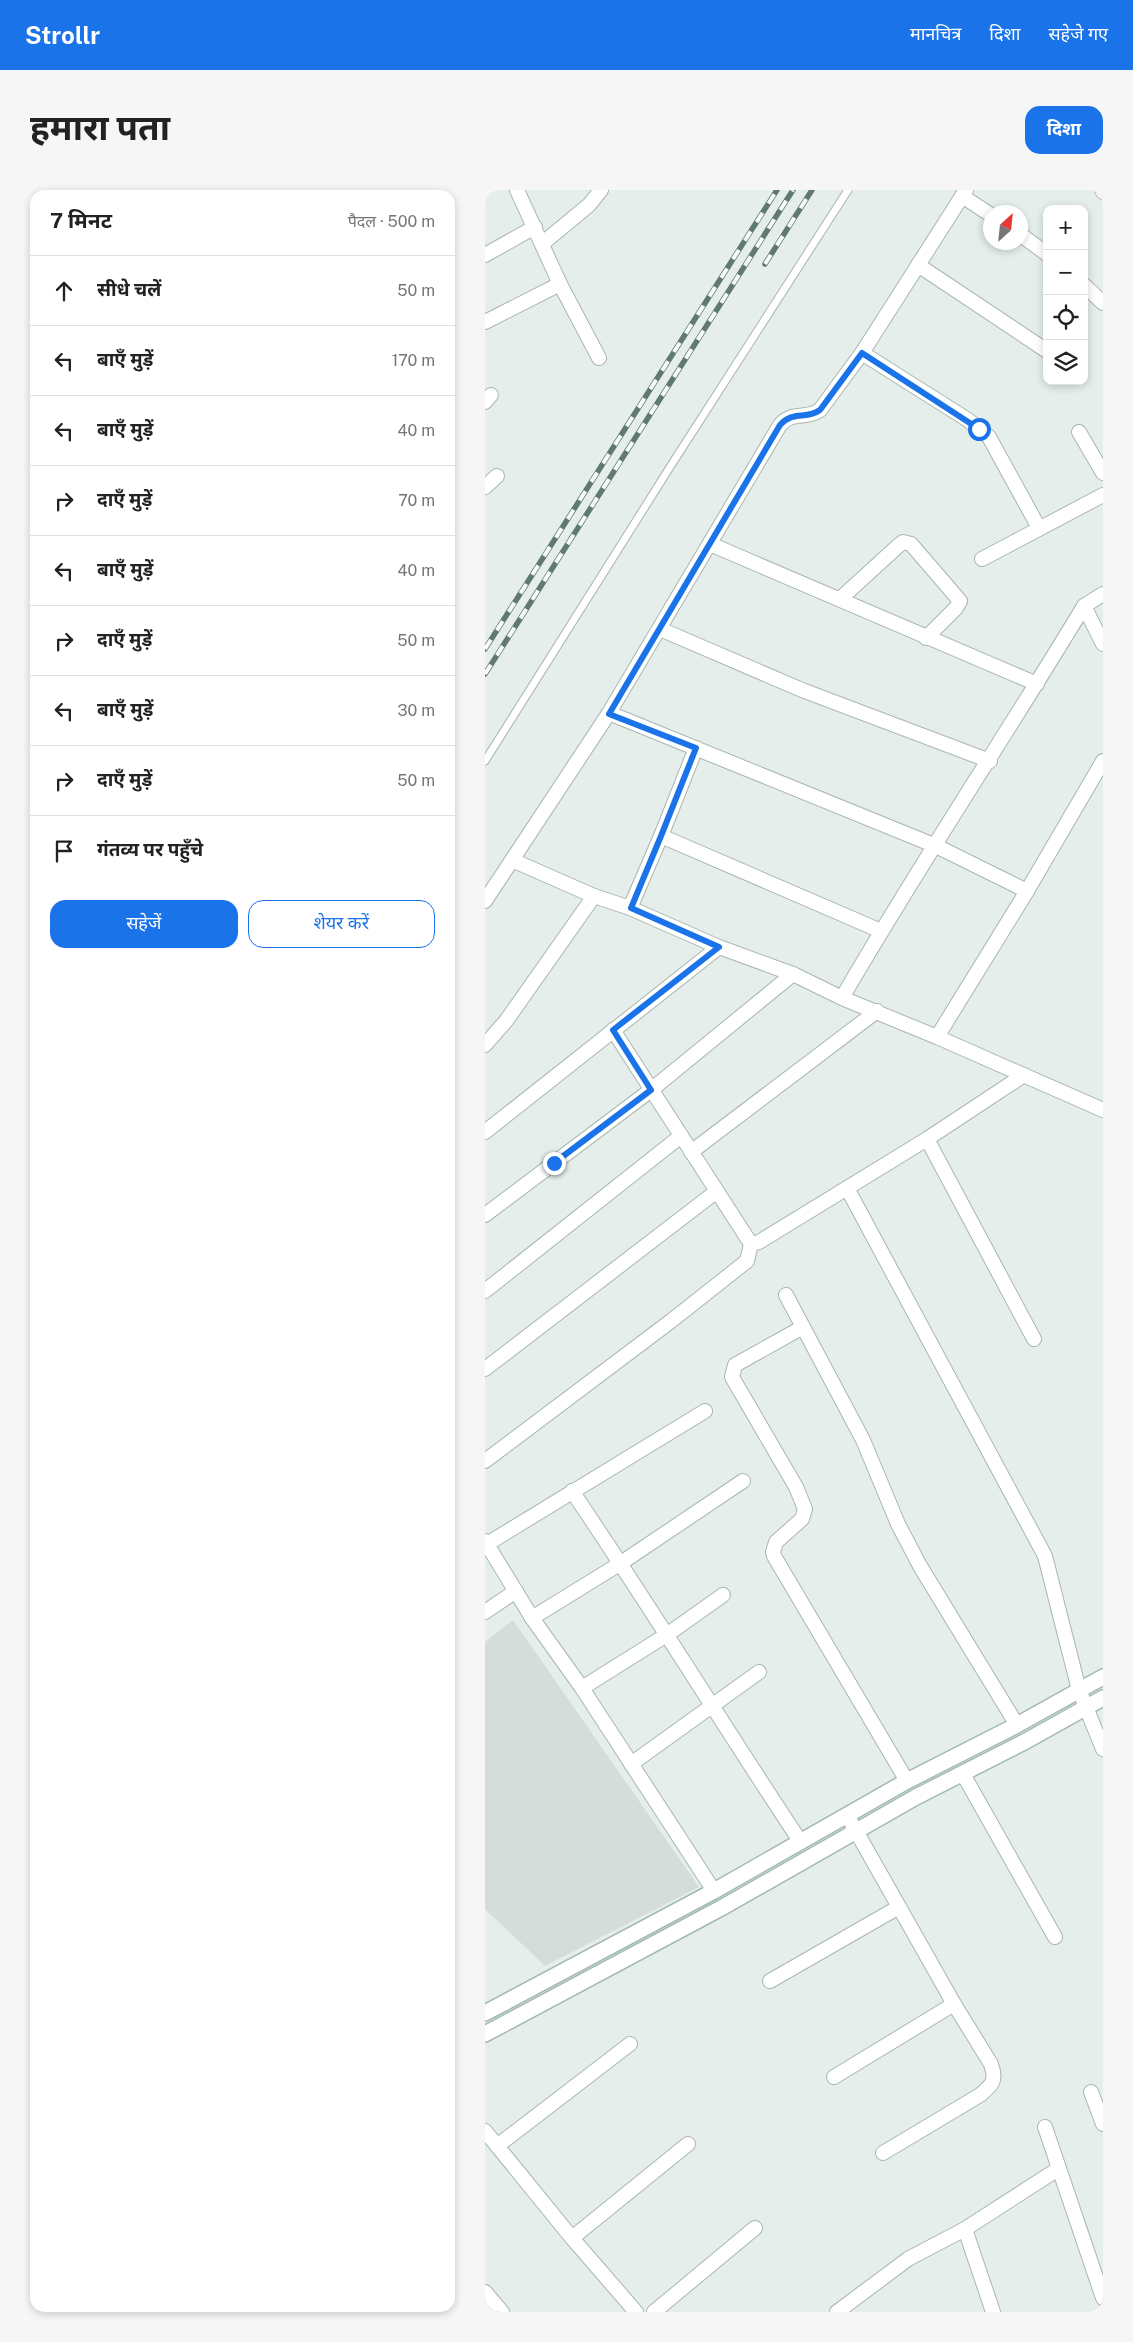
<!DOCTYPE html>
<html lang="hi">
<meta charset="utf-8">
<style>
body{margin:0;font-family:"Public Sans","Noto Sans Devanagari",sans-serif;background:#f6f6f6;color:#222}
.controls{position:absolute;right:15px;top:15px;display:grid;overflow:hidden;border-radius:10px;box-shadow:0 2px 8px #0003}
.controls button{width:45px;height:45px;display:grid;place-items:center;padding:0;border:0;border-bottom:1px solid #e0e0e0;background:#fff;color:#222;font:25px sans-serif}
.compass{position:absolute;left:498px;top:15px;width:45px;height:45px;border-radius:50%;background:#fff;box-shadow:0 2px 8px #0003;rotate:27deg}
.stop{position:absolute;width:15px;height:15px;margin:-11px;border:4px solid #1a73e8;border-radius:50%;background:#fff}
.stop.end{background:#1a73e8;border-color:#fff;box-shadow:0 1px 5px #0008}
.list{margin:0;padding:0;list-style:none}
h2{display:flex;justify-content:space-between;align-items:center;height:65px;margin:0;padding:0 20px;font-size:21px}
h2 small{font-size:16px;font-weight:400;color:#767676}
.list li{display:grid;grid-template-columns:32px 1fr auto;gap:15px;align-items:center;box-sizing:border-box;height:70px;padding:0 20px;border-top:1px solid #e0e0e0}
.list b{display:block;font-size:19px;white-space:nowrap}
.list em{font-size:16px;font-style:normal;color:#767676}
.actions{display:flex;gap:10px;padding:15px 20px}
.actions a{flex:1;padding:11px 0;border:1px solid #1a73e8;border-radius:15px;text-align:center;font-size:18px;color:#1a73e8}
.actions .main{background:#1a73e8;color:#fff}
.icon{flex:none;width:28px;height:28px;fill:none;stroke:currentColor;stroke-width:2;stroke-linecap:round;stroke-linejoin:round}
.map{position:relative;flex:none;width:618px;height:2122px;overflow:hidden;border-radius:15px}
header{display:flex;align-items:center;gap:30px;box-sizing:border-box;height:70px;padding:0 25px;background:#1a73e8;color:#fff}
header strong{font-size:24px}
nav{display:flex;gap:28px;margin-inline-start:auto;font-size:18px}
.intro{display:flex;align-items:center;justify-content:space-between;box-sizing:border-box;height:120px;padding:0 30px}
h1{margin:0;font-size:35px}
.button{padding:12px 22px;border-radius:15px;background:#1a73e8;color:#fff;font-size:18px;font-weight:700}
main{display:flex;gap:30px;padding:0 30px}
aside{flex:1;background:#fff;border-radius:15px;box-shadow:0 2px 8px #0003}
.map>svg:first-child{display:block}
</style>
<header>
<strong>Strollr</strong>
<nav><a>मानचित्र</a><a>दिशा</a><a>सहेजे गए</a></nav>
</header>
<div class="intro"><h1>हमारा पता</h1><a class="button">दिशा</a></div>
<main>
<aside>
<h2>7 मिनट<small>पैदल · 500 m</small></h2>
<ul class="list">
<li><svg class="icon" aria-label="ahead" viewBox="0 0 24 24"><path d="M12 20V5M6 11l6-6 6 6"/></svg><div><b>सीधे चलें</b></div><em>50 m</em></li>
<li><svg class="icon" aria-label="left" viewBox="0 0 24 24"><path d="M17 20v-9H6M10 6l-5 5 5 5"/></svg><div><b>बाएँ मुड़ें</b></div><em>170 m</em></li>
<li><svg class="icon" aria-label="left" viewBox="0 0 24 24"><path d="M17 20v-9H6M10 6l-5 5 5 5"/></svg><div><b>बाएँ मुड़ें</b></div><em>40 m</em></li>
<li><svg class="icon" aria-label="right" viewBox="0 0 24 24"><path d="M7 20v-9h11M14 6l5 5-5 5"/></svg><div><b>दाएँ मुड़ें</b></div><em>70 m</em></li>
<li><svg class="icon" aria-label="left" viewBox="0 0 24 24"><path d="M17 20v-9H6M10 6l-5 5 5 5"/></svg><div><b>बाएँ मुड़ें</b></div><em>40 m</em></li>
<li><svg class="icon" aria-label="right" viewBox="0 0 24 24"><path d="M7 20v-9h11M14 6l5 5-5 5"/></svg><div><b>दाएँ मुड़ें</b></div><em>50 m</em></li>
<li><svg class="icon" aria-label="left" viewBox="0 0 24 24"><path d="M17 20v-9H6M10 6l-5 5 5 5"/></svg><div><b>बाएँ मुड़ें</b></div><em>30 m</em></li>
<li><svg class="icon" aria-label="right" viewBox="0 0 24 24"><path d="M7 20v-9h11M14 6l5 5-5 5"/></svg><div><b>दाएँ मुड़ें</b></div><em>50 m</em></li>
<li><svg class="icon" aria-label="arrive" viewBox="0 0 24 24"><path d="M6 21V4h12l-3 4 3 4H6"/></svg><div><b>गंतव्य पर पहुँचे</b></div></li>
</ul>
<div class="actions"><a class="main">सहेजें</a><a>शेयर करें</a></div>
</aside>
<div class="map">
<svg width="618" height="2122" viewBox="0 0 618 2122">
<rect width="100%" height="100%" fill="#e5eeea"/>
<path fill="#d4ddd9" d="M28,1430L214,1697L60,1776L0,1719V1452Z"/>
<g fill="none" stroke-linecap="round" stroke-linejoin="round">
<g stroke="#a8b6b1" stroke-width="9">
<path id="lane" d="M0,571L185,277L363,0"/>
</g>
<g stroke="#a8b6b1" stroke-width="16">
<g id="street">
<path d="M32,0L75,94L114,168"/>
<path d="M617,0L618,2"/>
<path d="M477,6L506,25"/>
<path d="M536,45L562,64"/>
<path d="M58,53L104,15L116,0"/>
<path d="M0,65L50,37"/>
<path d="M433,75L562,161"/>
<path d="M599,95L618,113"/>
<path d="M0,132L75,94"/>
<path d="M377,163L483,230L504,247L554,338"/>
<path d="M0,212L6,205"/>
<path d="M594,242L618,283"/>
<path d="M0,297L12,286"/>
<path d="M225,354L552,494"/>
<path d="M497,369L618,305"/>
<path d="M355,409L413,356L418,352L426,354L475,411L471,418L441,448"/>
<path d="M599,416L618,454"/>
<path d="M175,439L317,500L505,571"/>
<path d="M124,523L451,656L542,701"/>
<path d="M176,646L396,741"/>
<path d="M27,670L109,706L145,718L234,757L308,784L357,808L452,847L618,920"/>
<path d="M0,711L124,523L295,235C308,220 321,230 335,220L377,163L481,0"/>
<path d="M145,718L176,646L211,558"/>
<path d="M357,808C434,675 520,547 599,416L618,404"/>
<path d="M452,847L542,701L618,571"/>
<path d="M0,855L21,831L109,706"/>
<path d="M0,942L234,757"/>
<path d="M442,949L549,1149"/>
<path d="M206,962L392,821"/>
<path d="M362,998L560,1366L594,1500L618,1559"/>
<path d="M0,1025L166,900L308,784"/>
<path d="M266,1054L274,1052L442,949L539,885"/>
<path d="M0,1101L196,946"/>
<path d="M301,1105L378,1250L413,1334L435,1376L532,1535"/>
<path d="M318,1137L250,1175L247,1187L311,1297L320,1319L317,1329L291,1352L288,1362L289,1366L422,1591"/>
<path d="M0,1179L232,1001"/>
<path d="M0,1271L186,1131L262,1071L266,1054L128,840"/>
<path d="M87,1301C165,1416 238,1535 315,1651"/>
<path d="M0,1351L47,1428L97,1498L229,1701"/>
<path d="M2,1354L220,1221"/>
<path d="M0,1422L31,1401"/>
<path d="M47,1428L136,1373L258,1291"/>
<path d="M97,1498L183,1444L238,1405"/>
<path d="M146,1574L274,1482"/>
<path d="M478,1584L570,1747"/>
<path d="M362,1625L469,1814L506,1874C512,1891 507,1895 495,1905L398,1963"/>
<path d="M285,1791L414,1717"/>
<path d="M349,1887L469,1814"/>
<path d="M606,1902L618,1934"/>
<path d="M560,1937L618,2108"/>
<path d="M0,1941L87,2048L151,2122"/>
<path d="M12,1956L145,1854"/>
<path d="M480,2039L508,2122"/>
<path d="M87,2048L203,1954"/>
<path d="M0,2102L17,2122"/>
<path d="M169,2122L270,2038"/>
<path d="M352,2122L423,2069L480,2039L573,1979"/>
</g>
</g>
<g stroke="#a4b9b2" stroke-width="18">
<g id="secondary">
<path d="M0,1823L229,1701L422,1591L532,1535L618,1487"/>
<path d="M0,1844L238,1717L431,1607L541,1551L618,1508"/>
</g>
</g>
<use href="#lane" stroke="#fff" stroke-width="7"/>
<use href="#street" stroke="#fff" stroke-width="14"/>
<use href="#secondary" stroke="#fff" stroke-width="15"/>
<g stroke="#607a73" stroke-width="5.5">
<g id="rail">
<path d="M280,74L327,0"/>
<path d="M0,459L292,0"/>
<path d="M0,484L308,0"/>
</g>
</g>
<use href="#rail" stroke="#f6faf8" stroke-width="4" stroke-dasharray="11" stroke-linecap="butt"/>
</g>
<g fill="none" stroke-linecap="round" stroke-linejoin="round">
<path stroke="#1a73e8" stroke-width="6" d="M69,973L166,900L128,840L234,757L146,718L176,646L211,558L124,524L295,235C308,220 321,230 335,220L377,163L494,239"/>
</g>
</svg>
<div class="controls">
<button>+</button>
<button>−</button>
<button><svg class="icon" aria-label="locate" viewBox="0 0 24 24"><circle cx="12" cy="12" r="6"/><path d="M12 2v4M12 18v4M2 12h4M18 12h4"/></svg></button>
<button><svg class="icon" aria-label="layers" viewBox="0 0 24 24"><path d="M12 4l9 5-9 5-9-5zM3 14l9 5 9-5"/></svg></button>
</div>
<svg class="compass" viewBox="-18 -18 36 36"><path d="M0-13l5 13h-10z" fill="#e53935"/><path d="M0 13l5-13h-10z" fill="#767676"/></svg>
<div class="stop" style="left:494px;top:239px"></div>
<div class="stop end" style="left:69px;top:973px"></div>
</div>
</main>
